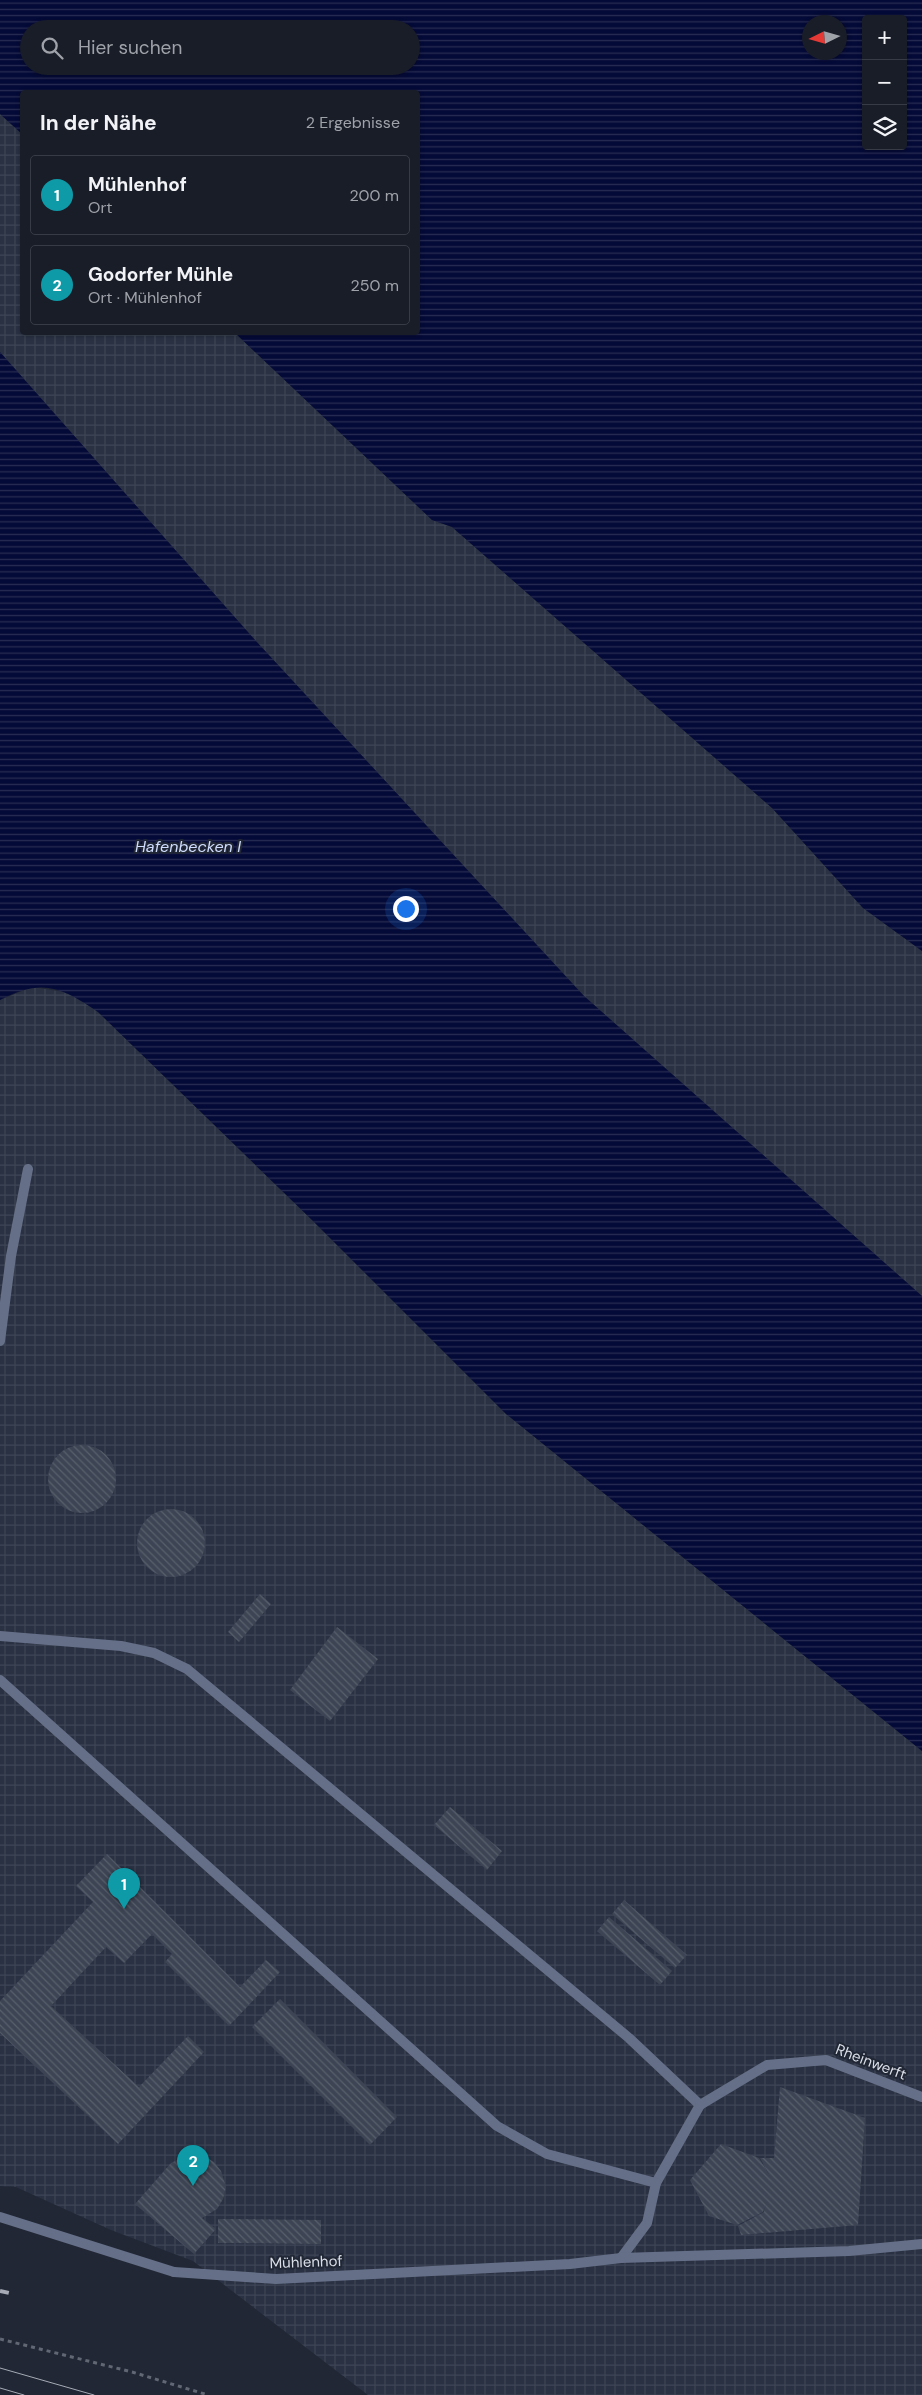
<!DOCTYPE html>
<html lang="de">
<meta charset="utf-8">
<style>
body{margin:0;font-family:"DM Sans",sans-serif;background:#222630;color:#f1f3f6}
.controls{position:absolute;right:15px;top:15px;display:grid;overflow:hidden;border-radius:5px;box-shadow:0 1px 4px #0004}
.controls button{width:45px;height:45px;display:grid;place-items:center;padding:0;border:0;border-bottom:1px solid #373b45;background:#191d28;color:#f1f3f6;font:25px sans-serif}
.compass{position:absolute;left:802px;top:15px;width:45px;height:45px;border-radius:50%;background:#191d28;box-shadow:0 1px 4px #0004;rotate:265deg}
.you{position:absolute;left:405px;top:908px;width:18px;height:18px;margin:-12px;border:4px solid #fff;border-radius:50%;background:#1a73e8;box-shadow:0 0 0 8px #1a73e833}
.badge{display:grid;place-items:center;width:32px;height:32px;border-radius:50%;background:#2563eb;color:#fff;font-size:16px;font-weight:700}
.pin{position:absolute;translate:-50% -41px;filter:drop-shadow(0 1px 2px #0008)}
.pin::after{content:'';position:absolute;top:26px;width:18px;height:15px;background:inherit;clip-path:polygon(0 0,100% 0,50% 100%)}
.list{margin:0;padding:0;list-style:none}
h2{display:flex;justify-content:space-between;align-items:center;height:65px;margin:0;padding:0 20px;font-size:21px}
h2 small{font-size:16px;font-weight:400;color:#9fa2a8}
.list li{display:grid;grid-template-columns:32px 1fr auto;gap:15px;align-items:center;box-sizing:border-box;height:80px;margin:0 10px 10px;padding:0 10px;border:1px solid #373b45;border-radius:5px}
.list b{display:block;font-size:19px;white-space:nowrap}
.list p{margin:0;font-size:16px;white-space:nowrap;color:#9fa2a8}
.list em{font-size:16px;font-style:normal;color:#9fa2a8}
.icon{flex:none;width:28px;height:28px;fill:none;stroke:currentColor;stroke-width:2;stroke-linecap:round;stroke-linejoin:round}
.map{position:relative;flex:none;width:922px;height:2395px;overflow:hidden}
.search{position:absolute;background:#191d28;box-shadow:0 1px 4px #0004;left:20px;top:20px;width:400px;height:55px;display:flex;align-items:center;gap:12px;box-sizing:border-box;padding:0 18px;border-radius:28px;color:#9fa2a8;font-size:19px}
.panel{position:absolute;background:#191d28;box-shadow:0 1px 4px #0004;left:20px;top:90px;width:400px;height:245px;border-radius:5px}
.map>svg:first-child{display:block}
</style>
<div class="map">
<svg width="922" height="2395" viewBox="0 0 922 2395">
<defs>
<pattern id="industrial-grid" width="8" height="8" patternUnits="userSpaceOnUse" patternTransform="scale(1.25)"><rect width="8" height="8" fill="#293143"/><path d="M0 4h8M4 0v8" fill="none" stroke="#3d4555"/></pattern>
<pattern id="water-rules" width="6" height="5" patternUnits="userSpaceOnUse" patternTransform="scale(1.25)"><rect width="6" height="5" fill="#040a37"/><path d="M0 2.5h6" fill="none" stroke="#282d54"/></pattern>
<pattern id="building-back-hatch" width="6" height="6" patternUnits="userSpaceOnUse" patternTransform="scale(1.25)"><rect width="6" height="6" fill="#3d4453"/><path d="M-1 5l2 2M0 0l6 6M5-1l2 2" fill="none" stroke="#585f6c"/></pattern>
</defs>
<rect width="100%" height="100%" fill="#212735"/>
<g fill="url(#industrial-grid)">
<path d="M0,114L22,134V332L235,333L432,520L452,527L772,808L863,908L922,951V1296L584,996L255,640L0,352Z"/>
<path d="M32,987L71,993L98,1012L312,1220L506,1414L922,1751V2395H368L193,2261L111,2230L16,2187L0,2186V1000Z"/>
</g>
<g fill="url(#water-rules)" fill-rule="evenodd">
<path d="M0,0H922V951L863,908L772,808L452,527L432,520L235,333L418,332V92H22V134L0,114ZM866,19H903V146H866ZM810,22H840V52H810ZM29,29H411V66H29Z"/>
<path d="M0,352L255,640L584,996L922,1296V1751L506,1414L312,1220L98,1012C61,987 42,978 0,1000Z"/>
</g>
<g fill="url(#building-back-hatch)">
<circle cx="82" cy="1479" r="34"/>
<circle cx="171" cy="1543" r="34"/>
<path d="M260,1594L271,1604L239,1642L228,1632Z"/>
<path d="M337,1627L378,1659L330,1721L290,1690Z"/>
<path d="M450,1807L502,1851L487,1870L434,1825Z"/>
<path d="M107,1854L240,1987L266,1960L280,1972L229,2026L165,1962L172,1954L152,1934L124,1963L106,1947L51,2006L139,2087L188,2036L204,2052L118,2144L0,2033V2001L93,1902L76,1886Z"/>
<path d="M624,1900L687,1955L675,1968L612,1914Z"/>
<path d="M609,1917L672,1971L660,1985L597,1931Z"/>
<path d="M280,1999L397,2117L370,2145L252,2027Z"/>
<path d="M780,2087L865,2118L858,2225L741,2235L738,2226L764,2212L766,2204L763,2212L737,2225L709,2216L690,2180L721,2144L759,2158L771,2178L760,2158H774Z"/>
<path d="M187,2155L204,2156L214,2162L221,2171L226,2187L223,2199L217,2209L202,2218L216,2229L194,2254L135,2204L171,2163Z"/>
<path d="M218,2219L321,2220V2244L218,2243Z"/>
</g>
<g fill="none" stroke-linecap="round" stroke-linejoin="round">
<path stroke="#626774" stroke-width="3" stroke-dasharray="4 4" stroke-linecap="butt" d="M0,2339L132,2372L208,2395"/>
<g stroke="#656f87" stroke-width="10">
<path d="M0,1341L11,1256L28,1169"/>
<path d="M0,1636L121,1646L154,1653L187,1669L629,2038L700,2105L656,2183"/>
<path d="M0,1680L497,2126L547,2154L656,2183L647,2223L621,2258"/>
<path d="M700,2105L767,2065L826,2060L922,2097"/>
<path d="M174,2272L276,2279L570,2264L621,2258L849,2251L922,2244"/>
</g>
<path stroke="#656f87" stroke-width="10" d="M0,2217L174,2272"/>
<g stroke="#a6abb5" stroke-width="1">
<path d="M0,2368L94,2395"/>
<path d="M0,2388L24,2395"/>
</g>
<path stroke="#a6abb5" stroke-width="4" stroke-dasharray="9 9" stroke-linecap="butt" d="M0,2291L14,2294"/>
</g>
<g text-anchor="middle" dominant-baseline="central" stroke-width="4" stroke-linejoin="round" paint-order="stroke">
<g font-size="15" fill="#dadee7" stroke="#212735">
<text transform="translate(871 2062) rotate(21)">Rheinwerft</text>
<text transform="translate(306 2262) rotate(-2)">Mühlenhof</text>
</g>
<g font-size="16" font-style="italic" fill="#cfdcfd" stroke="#212735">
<text x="188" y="846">Hafenbecken I</text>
</g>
</g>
</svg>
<div class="controls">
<button>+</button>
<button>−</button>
<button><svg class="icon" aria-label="layers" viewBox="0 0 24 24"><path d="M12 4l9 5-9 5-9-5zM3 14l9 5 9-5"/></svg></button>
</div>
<svg class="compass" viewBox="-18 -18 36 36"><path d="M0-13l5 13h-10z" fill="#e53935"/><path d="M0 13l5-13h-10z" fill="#9fa2a8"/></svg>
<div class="you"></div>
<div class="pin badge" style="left:124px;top:1909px;background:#0f9aa8">1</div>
<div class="pin badge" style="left:193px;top:2186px;background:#0f9aa8">2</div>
<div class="search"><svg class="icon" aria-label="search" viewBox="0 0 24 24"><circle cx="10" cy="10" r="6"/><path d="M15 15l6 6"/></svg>Hier suchen</div>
<section class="panel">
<h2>In der Nähe<small>2 Ergebnisse</small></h2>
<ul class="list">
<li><span class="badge" style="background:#0f9aa8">1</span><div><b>Mühlenhof</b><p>Ort</p></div><em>200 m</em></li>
<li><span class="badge" style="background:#0f9aa8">2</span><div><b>Godorfer Mühle</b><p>Ort · Mühlenhof</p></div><em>250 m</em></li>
</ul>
</section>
</div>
